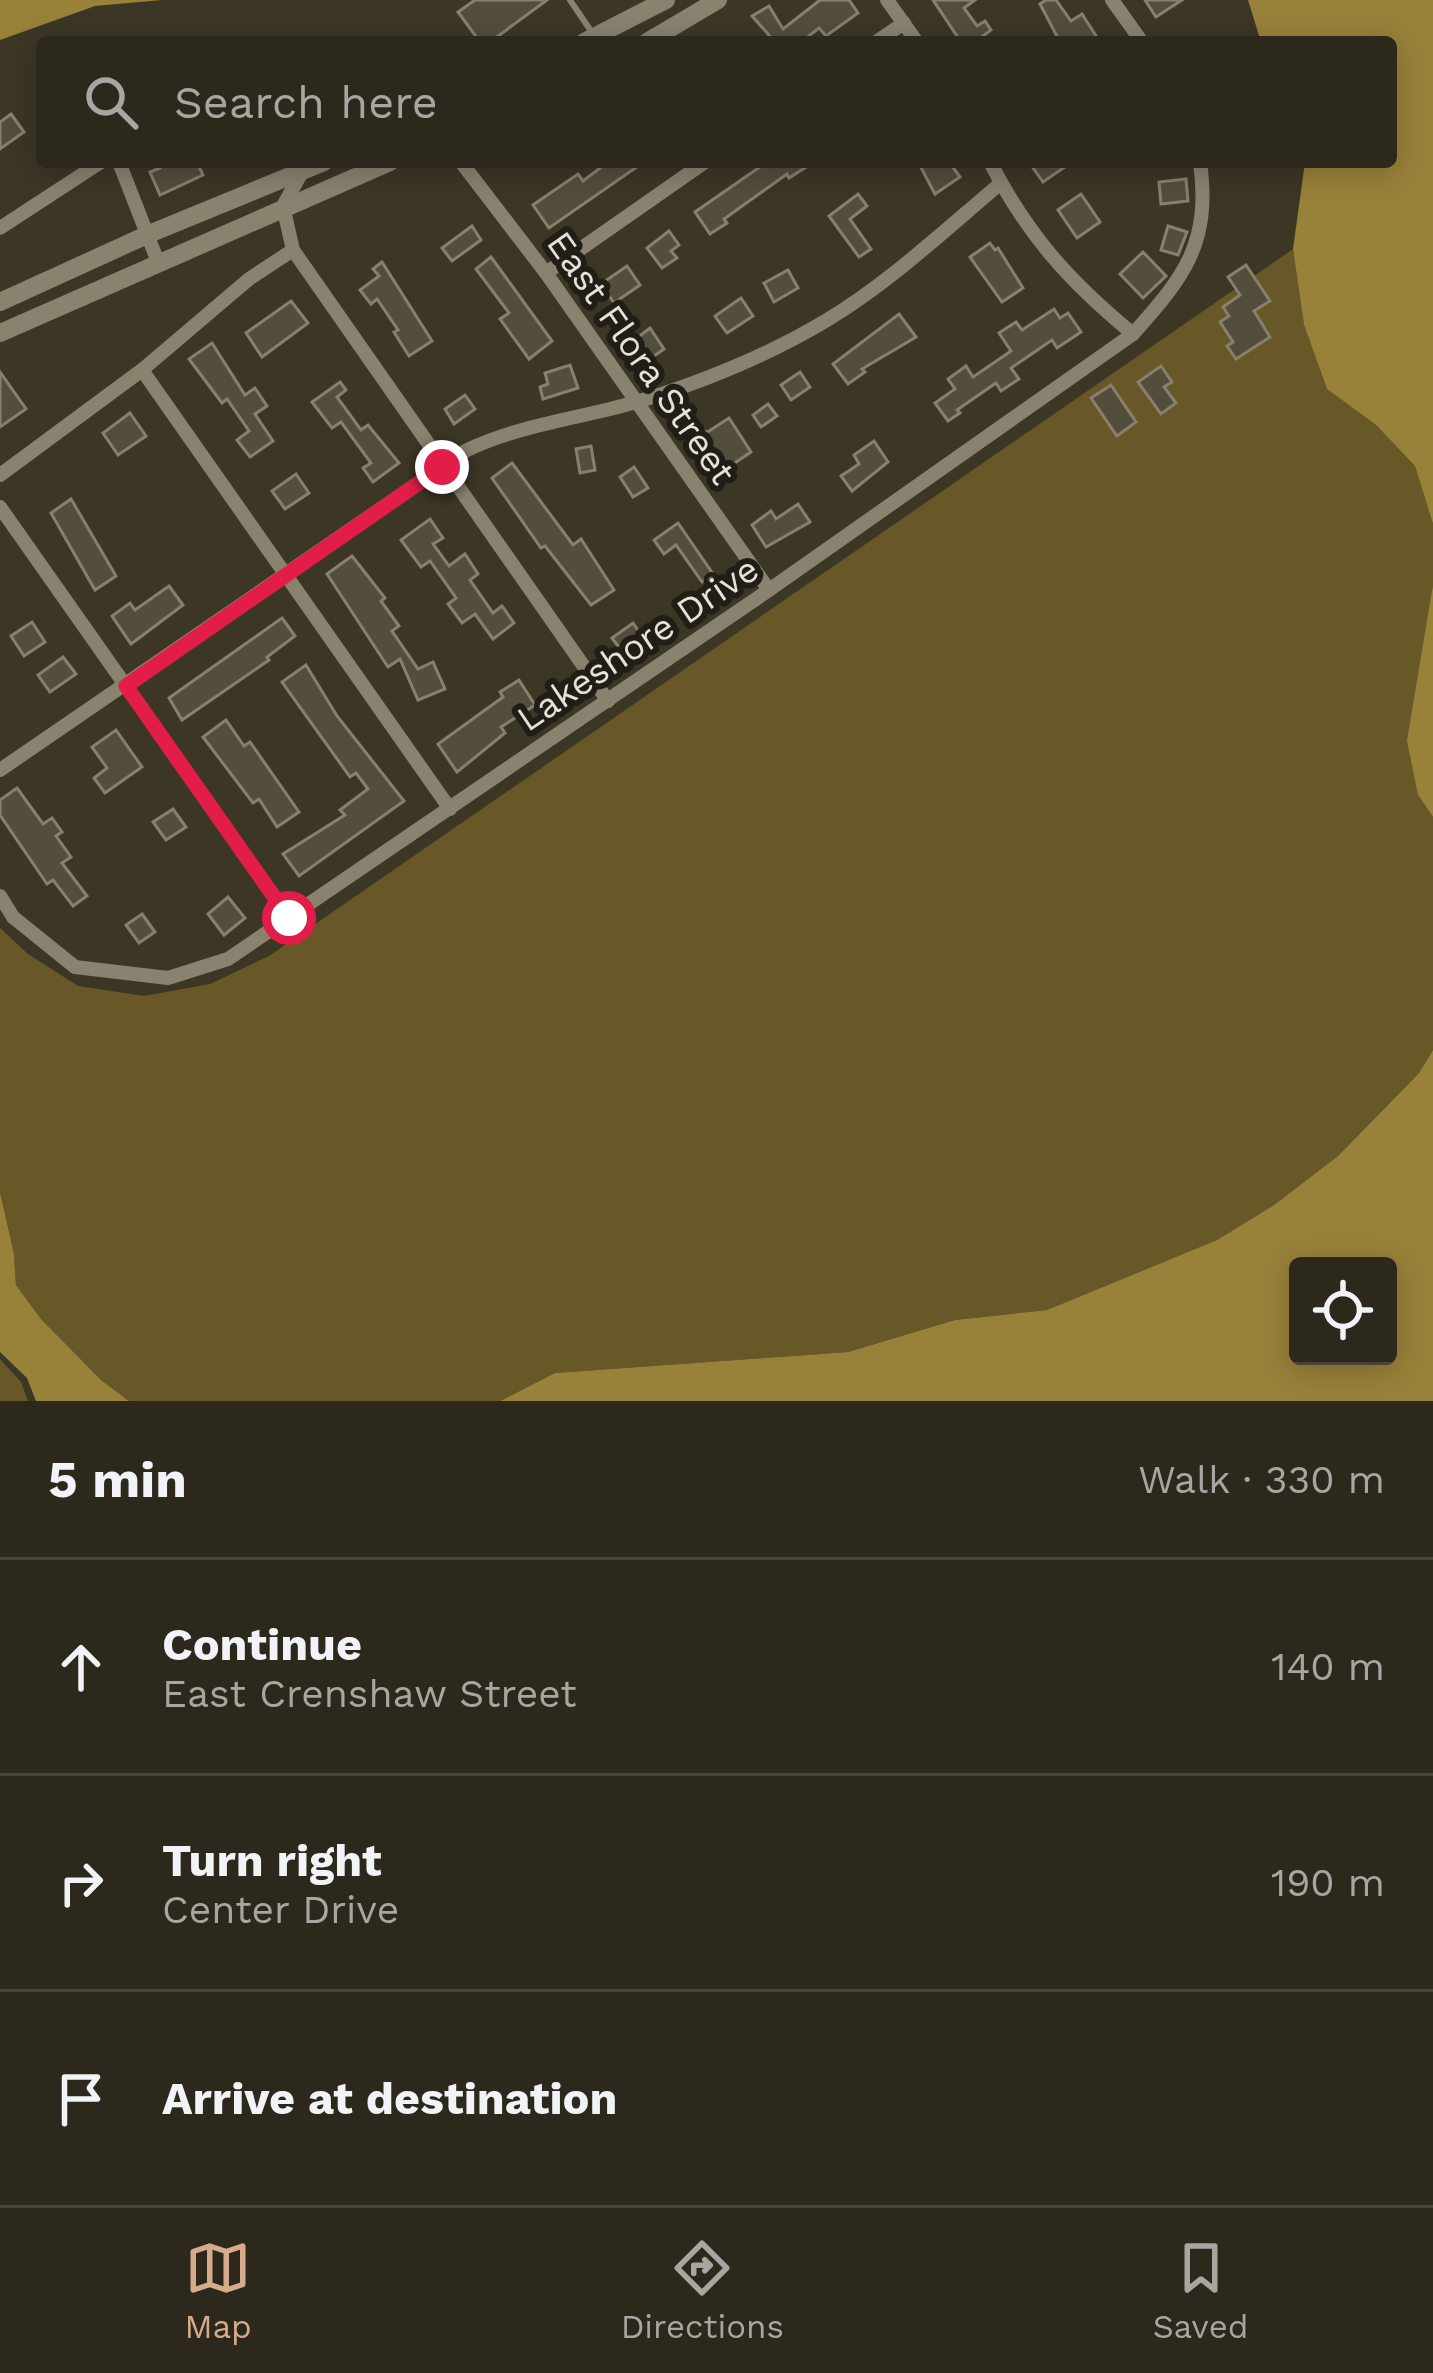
<!DOCTYPE html>
<meta charset="utf-8">
<style>
body{margin:0;font-family:"Work Sans",sans-serif;background:#393429;color:#f1f3f6}
.controls{position:absolute;right:36px;bottom:36px;display:grid;overflow:hidden;border-radius:12px;box-shadow:0 6px 30px #0003}
.controls button{width:108px;height:108px;display:grid;place-items:center;padding:0;border:0;border-bottom:3px solid #48443b;background:#2d281c;color:#f1f3f6;font:60px sans-serif}
.stop{position:absolute;width:36px;height:36px;margin:-27px;border:9px solid #e11d48;border-radius:50%;background:#fff}
.stop.end{background:#e11d48;border-color:#fff;box-shadow:0 3px 12px #0008}
.list{margin:0;padding:0;list-style:none}
h2{display:flex;justify-content:space-between;align-items:center;height:156px;margin:0;padding:0 48px;font-size:51px}
h2 small{font-size:39px;font-weight:400;color:#a7a6a3}
.list li{display:grid;grid-template-columns:78px 1fr auto;gap:36px;align-items:center;box-sizing:border-box;height:216px;padding:0 48px;border-top:3px solid #48443b}
.list b{display:block;font-size:45px;white-space:nowrap}
.list p{margin:0;font-size:39px;white-space:nowrap;color:#a7a6a3}
.list em{font-size:39px;font-style:normal;color:#a7a6a3}
.icon{flex:none;width:66px;height:66px;fill:none;stroke:currentColor;stroke-width:2;stroke-linecap:round;stroke-linejoin:round}
.map{position:relative;flex:none;width:1433px;height:1401px;overflow:hidden}
.search{position:absolute;background:#2d281c;box-shadow:0 6px 30px #0003;left:36px;right:36px;top:36px;height:132px;display:flex;align-items:center;gap:30px;box-sizing:border-box;padding:0 42px;border-radius:12px;color:#a7a6a3;font-size:45px}
.sheet{height:804px;background:#2d281c}
nav{display:flex;justify-content:space-around;align-items:center;box-sizing:border-box;height:168px;border-top:3px solid #48443b;background:#2d281c;font-size:33px;color:#a7a6a3}
nav a{display:grid;justify-items:center;gap:6px}
nav .on{color:#d6ab8b}
.map>svg:first-child{display:block}
</style>
<div class="map">
<svg width="1433" height="1401" viewBox="0 0 1433 1401">
<rect width="100%" height="100%" fill="#3c3625"/>
<g fill="#685827">
<path d="M1293,249L1304,325L1327,389L1376,425L1415,466L1433,524V585L1423,655L1418,795L1433,817V1050L1419,1073L1338,1156L1274,1205L1217,1240L1047,1310L955,1320L848,1352L555,1373L500,1401H129L101,1380L41,1319L16,1285L14,1254L0,1192V928L28,954L78,986L144,996L210,984L269,956Z"/>
<path d="M0,1359L21,1382L28,1401H0Z"/>
</g>
<g fill="#988139" fill-rule="evenodd">
<path d="M0,0H162L95,6L0,40Z"/>
<path d="M1248,0H1433V524L1415,466L1376,425L1327,389L1304,325L1293,249L1305,162H1391V42H1261Z"/>
<path d="M1433,585V817L1418,795L1407,741Z"/>
<path d="M1433,1050V1401H500L555,1373L848,1352L955,1320L1047,1310L1217,1240L1274,1205L1338,1156L1419,1073ZM1298,1266H1388V1356H1298Z"/>
<path d="M0,1192L14,1254L16,1285L41,1319L101,1380L129,1401H36L27,1378L0,1352Z"/>
</g>
<g fill="#534d3b" stroke="#86806d" stroke-width="3">
<path d="M475,0H547L490,42H480L458,12Z"/>
<path d="M820,0H849L858,13L826,36L819,28L801,42H775L752,16L769,6L783,29Z"/>
<path d="M933,0H975L964,8L977,26L985,21L991,30L975,42H961Z"/>
<path d="M1046,0H1056L1071,21L1082,14L1100,42H1060L1040,4Z"/>
<path d="M1145,0H1182L1156,17Z"/>
<path d="M11,114L24,132L0,149V122Z"/>
<path d="M157,162H186L188,166L197,162L203,175L160,195L150,172L160,168Z"/>
<path d="M608,162H644L549,228L533,205L578,174L583,181Z"/>
<path d="M767,162H814L789,178L787,174L724,219L727,223L710,234L695,212Z"/>
<path d="M918,162H949L960,177L935,194Z"/>
<path d="M1042,162H1072L1043,182L1033,168Z"/>
<path d="M1186,179L1188,201L1161,204L1159,182Z"/>
<path d="M858,194L867,206L850,219L871,249L859,257L829,216Z"/>
<path d="M1081,194L1100,222L1077,238L1058,210Z"/>
<path d="M472,226L481,240L452,261L442,248Z"/>
<path d="M1168,226L1187,232L1178,255L1161,250Z"/>
<path d="M669,231L679,245L671,251L677,258L662,268L647,248Z"/>
<path d="M990,243L995,250L998,248L1023,288L1002,302L970,257Z"/>
<path d="M1143,252L1166,276L1143,298L1120,274Z"/>
<path d="M491,257L552,341L529,359L500,319L509,313L476,269Z"/>
<path d="M382,262L432,341L409,356L394,332L398,330L377,299L371,304L360,290L379,276L373,269Z"/>
<path d="M1246,265L1270,301L1254,311L1270,337L1236,359L1227,346L1233,342L1220,322L1229,316L1223,307L1240,295L1228,277Z"/>
<path d="M627,266L640,285L614,303L601,284Z"/>
<path d="M788,270L798,288L774,302L764,283Z"/>
<path d="M741,298L753,316L727,333L715,316Z"/>
<path d="M291,301L308,323L262,357L246,333Z"/>
<path d="M1054,309L1060,318L1068,313L1081,332L1057,348L1052,340L1011,368L1019,379L1001,391L996,383L957,410L960,413L948,421L935,403L955,389L948,379L966,366L973,377L1011,351L999,333L1016,322L1022,330Z"/>
<path d="M899,314L916,337L862,369L865,372L848,384L833,364Z"/>
<path d="M650,328L664,349L651,358L637,338Z"/>
<path d="M212,343L245,395L255,388L267,406L255,414L273,441L250,457L237,440L249,431L227,399L222,403L189,359Z"/>
<path d="M570,365L578,388L543,399L540,387L548,384L545,373Z"/>
<path d="M1161,366L1172,382L1164,387L1176,403L1161,414L1138,382Z"/>
<path d="M0,372L26,409L0,427Z"/>
<path d="M800,372L810,387L791,400L781,385Z"/>
<path d="M340,382L346,390L337,397L361,430L368,425L399,463L373,482L363,468L371,463L341,422L332,428L312,402Z"/>
<path d="M1111,385L1136,422L1117,436L1091,398Z"/>
<path d="M465,395L475,409L454,424L445,409Z"/>
<path d="M768,404L777,416L761,427L753,415Z"/>
<path d="M130,413L146,436L118,455L103,433Z"/>
<path d="M729,418L751,452L717,475L691,436L703,428L706,433Z"/>
<path d="M874,441L888,462L852,491L841,476L859,464L854,455Z"/>
<path d="M591,446L595,470L580,473L576,449Z"/>
<path d="M512,463L573,545L581,539L614,590L591,605L545,546L541,548L492,478Z"/>
<path d="M634,467L648,488L633,497L620,477Z"/>
<path d="M296,474L309,493L285,509L272,491Z"/>
<path d="M71,499L116,576L95,590L51,513Z"/>
<path d="M798,504L810,522L766,547L752,525L771,511L776,519Z"/>
<path d="M430,519L443,538L433,544L449,566L465,554L478,574L470,580L493,613L502,606L514,623L493,639L475,614L462,623L448,604L456,598L430,561L421,567L401,540Z"/>
<path d="M678,523L713,574L702,582L676,545L664,554L654,540Z"/>
<path d="M352,556L385,598L381,601L399,626L392,631L418,669L433,662L445,689L418,700L400,659L388,667L327,574Z"/>
<path d="M169,586L183,605L131,644L112,616L130,603L135,610Z"/>
<path d="M282,618L295,636L267,657L269,660L182,720L169,698Z"/>
<path d="M32,622L45,642L24,656L11,636Z"/>
<path d="M633,623L644,639L623,653L612,638Z"/>
<path d="M63,657L76,674L50,692L38,675Z"/>
<path d="M306,665L337,716L404,801L299,876L283,854L345,815L340,810L368,789L356,773L350,777L282,682Z"/>
<path d="M519,680L535,705L501,727L505,733L457,772L438,744L503,697L500,692Z"/>
<path d="M226,720L244,746L250,742L299,812L277,827L259,799L253,803L203,737Z"/>
<path d="M116,730L142,767L105,793L94,778L107,768L92,747Z"/>
<path d="M17,788L43,824L52,818L62,832L56,836L71,857L62,863L87,896L73,906L53,880L47,884L0,815V800Z"/>
<path d="M173,809L186,827L166,840L153,822Z"/>
<path d="M228,897L245,918L224,935L208,914Z"/>
<path d="M142,914L155,932L139,943L126,925Z"/>
</g>
<g fill="none" stroke-linecap="round" stroke-linejoin="round">
<path stroke="#88826f" stroke-width="6" d="M570,0L593,34"/>
<g stroke="#88826f" stroke-width="14">
<path d="M887,0L917,42"/>
<path d="M1112,0L1142,42"/>
<path d="M876,42L904,23"/>
<path d="M119,162L158,262"/>
<path d="M461,162L546,273L769,590"/>
<path d="M990,162C1028,236 1070,282 1133,334"/>
<path d="M302,172L283,206L293,250L608,701"/>
<path d="M0,228L101,162"/>
<path d="M546,273L705,162"/>
<path d="M142,370L450,809"/>
<path d="M0,475L142,370L249,279L293,250"/>
<path d="M0,507L289,918"/>
<path d="M0,770L465,451C519,425 576,419 633,403C698,384 769,355 827,320C890,282 945,230 1001,183"/>
<path d="M0,896L13,917L75,967L168,978L228,959L769,590L1133,334C1185,276 1211,243 1200,162"/>
</g>
<g stroke="#88826f" stroke-width="18">
<path d="M584,42L666,0"/>
<path d="M647,42L718,0"/>
<path d="M0,302L149,234L324,162"/>
<path d="M0,333L390,162"/>
</g>
</g>
<g fill="none" stroke-linecap="round" stroke-linejoin="round">
<path stroke="#e11d48" stroke-width="15" d="M289,918L126,686L442,467"/>
</g>
<g text-anchor="middle" dominant-baseline="central" stroke-width="12" stroke-linejoin="round" paint-order="stroke">
<g font-size="36" fill="#e5e2d7" stroke="#201e16">
<text transform="translate(641 358) rotate(55)">East Flora Street</text>
<text transform="translate(638 644) rotate(-34)">Lakeshore Drive</text>
</g>
</g>
</svg>
<div class="controls">
<button><svg class="icon" aria-label="locate" viewBox="0 0 24 24"><circle cx="12" cy="12" r="6"/><path d="M12 2v4M12 18v4M2 12h4M18 12h4"/></svg></button>
</div>
<div class="stop" style="left:289px;top:918px"></div>
<div class="stop end" style="left:442px;top:467px"></div>
<div class="search"><svg class="icon" aria-label="search" viewBox="0 0 24 24"><circle cx="10" cy="10" r="6"/><path d="M15 15l6 6"/></svg>Search here</div>
</div>
<section class="sheet">
<h2>5 min<small>Walk · 330 m</small></h2>
<ul class="list">
<li><svg class="icon" aria-label="ahead" viewBox="0 0 24 24"><path d="M12 20V5M6 11l6-6 6 6"/></svg><div><b>Continue</b><p>East Crenshaw Street</p></div><em>140 m</em></li>
<li><svg class="icon" aria-label="right" viewBox="0 0 24 24"><path d="M7 20v-9h11M14 6l5 5-5 5"/></svg><div><b>Turn right</b><p>Center Drive</p></div><em>190 m</em></li>
<li><svg class="icon" aria-label="arrive" viewBox="0 0 24 24"><path d="M6 21V4h12l-3 4 3 4H6"/></svg><div><b>Arrive at destination</b></div></li>
</ul>
</section>
<nav>
<a class="on"><svg class="icon" aria-label="map" viewBox="0 0 24 24"><path d="M3 6l6-2 6 2 6-2v14l-6 2-6-2-6 2zM9 4v14M15 6v14"/></svg>Map</a>
<a><svg class="icon" aria-label="directions" viewBox="0 0 24 24"><path d="M12 3l9 9-9 9-9-9zM9 14v-3h6M13 9l2 2-2 2"/></svg>Directions</a>
<a><svg class="icon" aria-label="saved" viewBox="0 0 24 24"><path d="M7 4h10v16l-5-4-5 4z"/></svg>Saved</a>
</nav>
